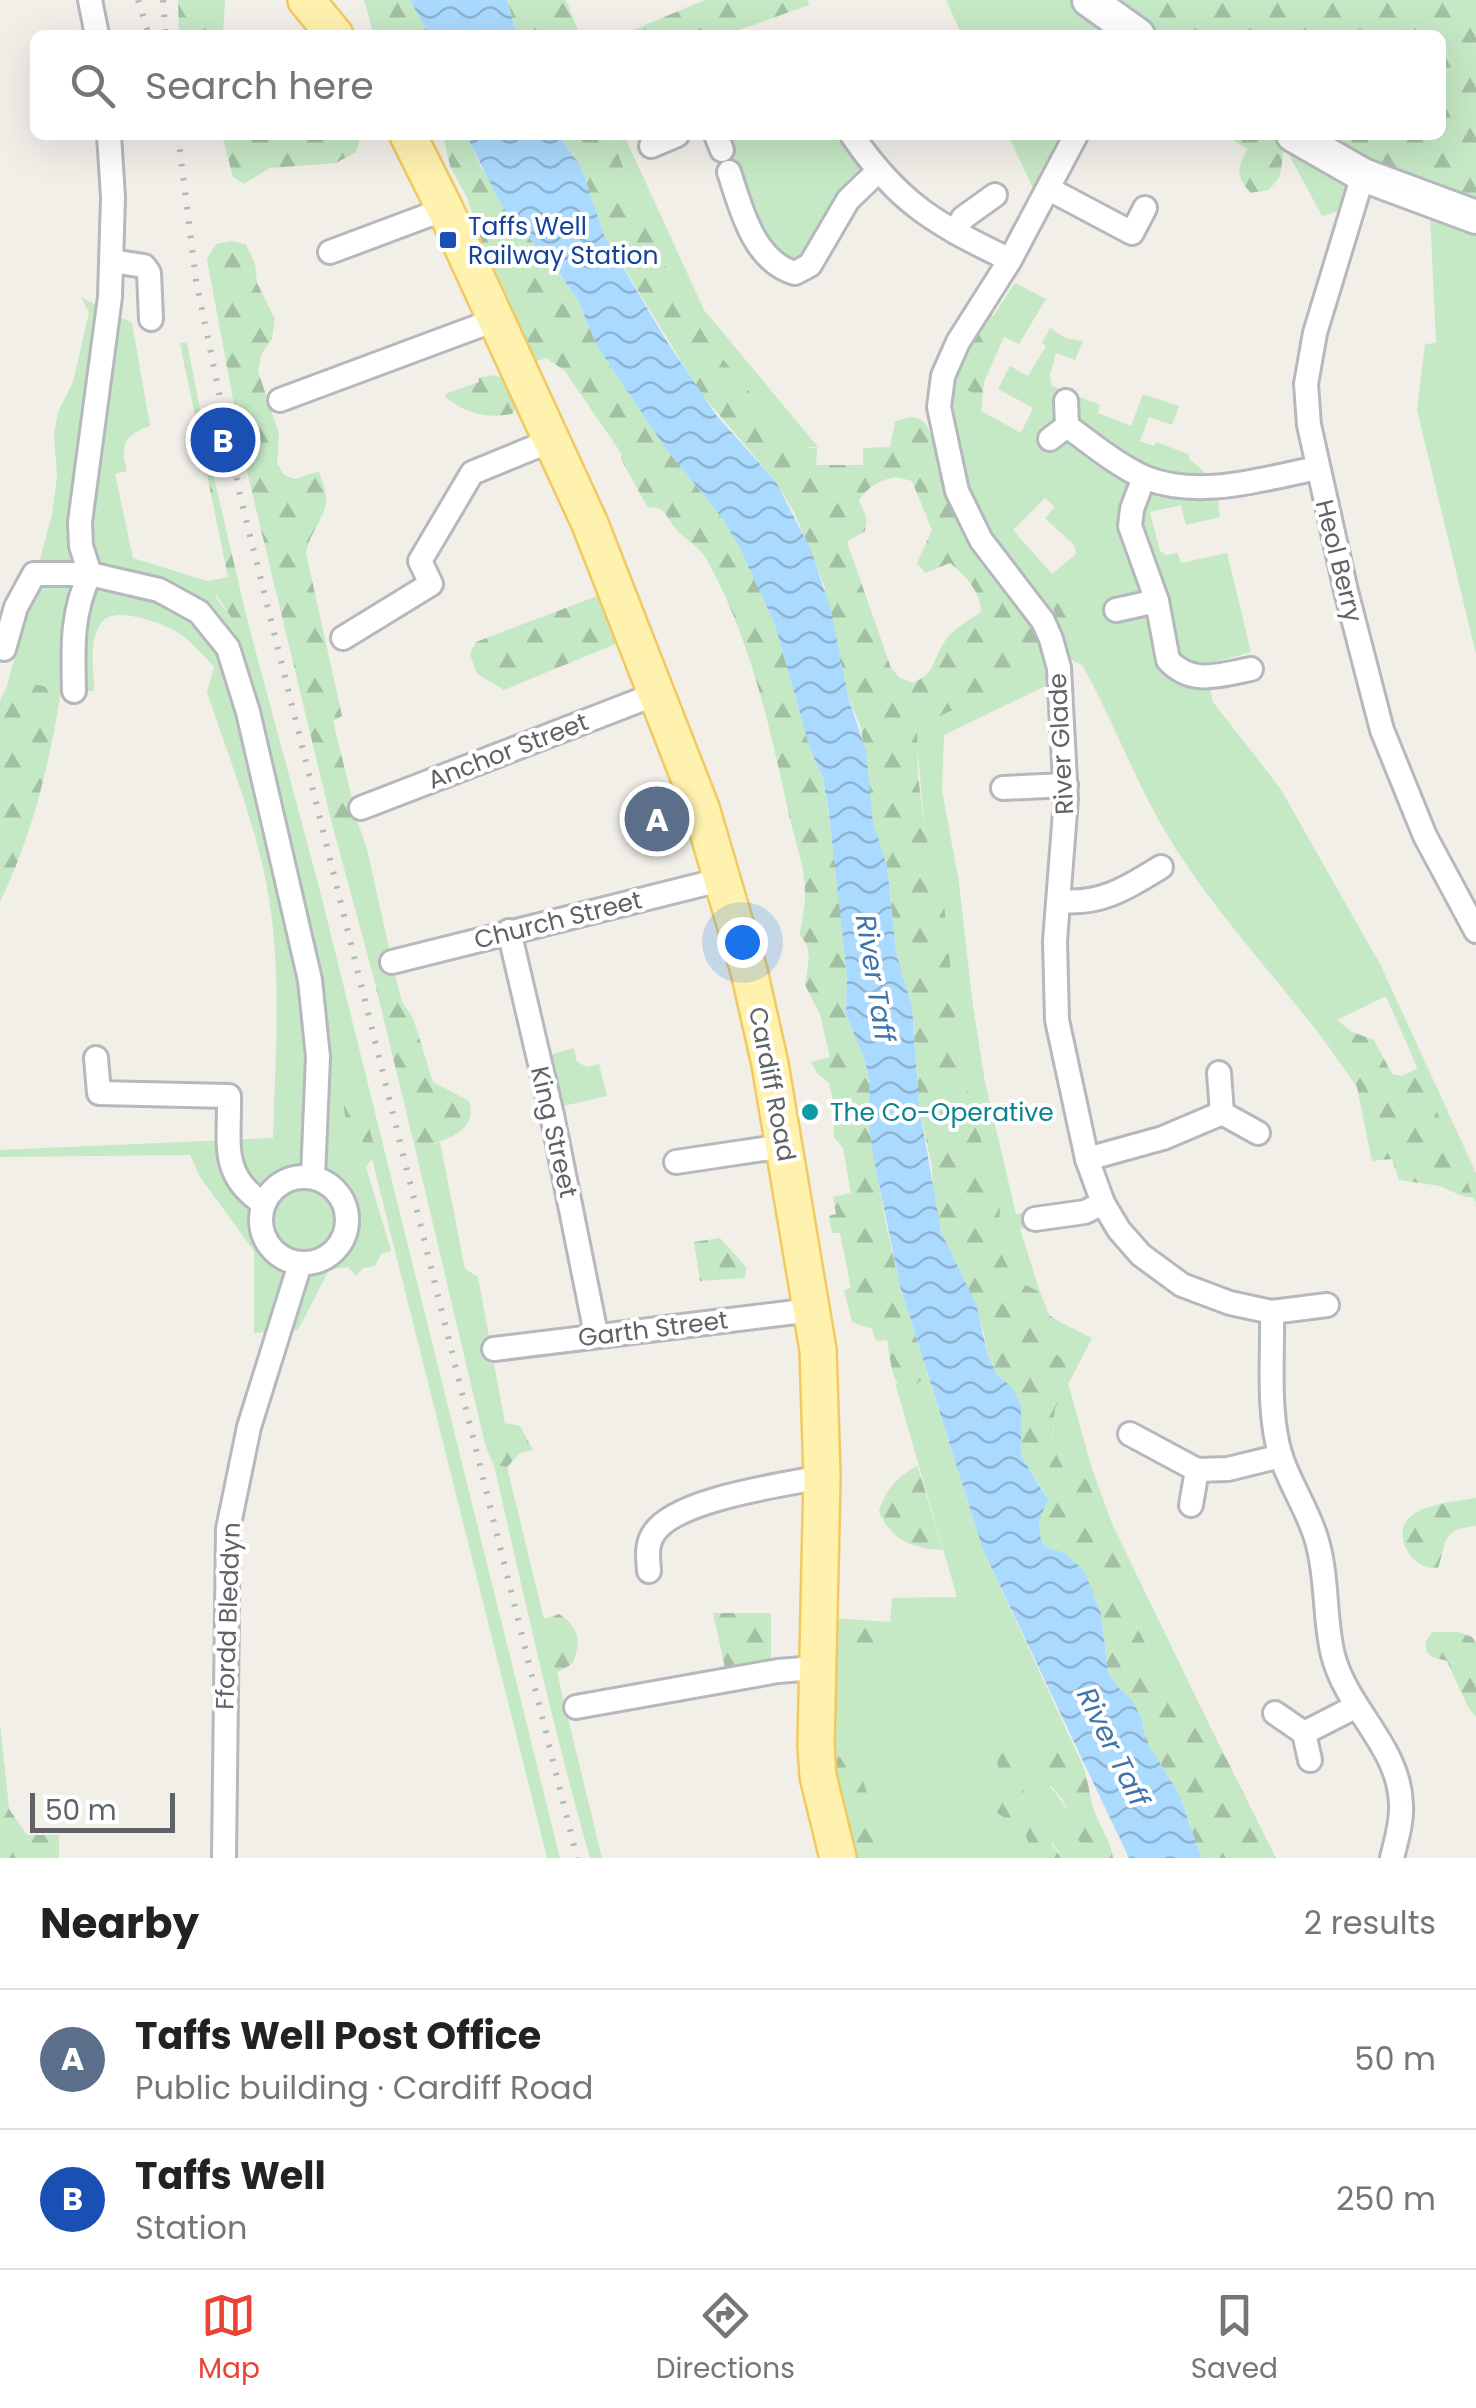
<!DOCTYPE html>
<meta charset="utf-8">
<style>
body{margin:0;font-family:Poppins,sans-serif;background:#f6f6f6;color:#222}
.scale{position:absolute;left:30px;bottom:25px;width:145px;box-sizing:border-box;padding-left:10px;border:5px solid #5f6368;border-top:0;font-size:28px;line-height:35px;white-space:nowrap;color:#5f6368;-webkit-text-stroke:8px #fff;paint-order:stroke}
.you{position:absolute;left:742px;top:942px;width:35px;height:35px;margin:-25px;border:8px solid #fff;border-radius:50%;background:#1a73e8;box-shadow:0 0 0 15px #1a73e833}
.badge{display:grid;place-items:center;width:65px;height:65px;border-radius:50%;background:#ea4335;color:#fff;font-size:32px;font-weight:700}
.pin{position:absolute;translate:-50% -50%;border:5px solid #fff;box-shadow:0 2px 10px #0006}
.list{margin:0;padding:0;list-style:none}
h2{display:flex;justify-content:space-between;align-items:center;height:130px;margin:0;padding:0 40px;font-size:42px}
h2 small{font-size:32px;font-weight:400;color:#767676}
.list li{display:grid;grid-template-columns:65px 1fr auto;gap:30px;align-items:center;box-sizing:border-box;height:140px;padding:0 40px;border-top:2px solid #e0e0e0}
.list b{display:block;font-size:38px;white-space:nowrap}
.list p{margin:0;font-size:32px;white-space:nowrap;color:#767676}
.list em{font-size:32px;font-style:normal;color:#767676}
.icon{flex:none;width:55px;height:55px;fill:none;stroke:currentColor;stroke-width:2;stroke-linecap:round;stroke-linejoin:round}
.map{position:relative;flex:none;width:1476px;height:1858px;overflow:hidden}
.search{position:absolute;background:#fff;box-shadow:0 10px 40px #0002;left:30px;right:30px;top:30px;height:110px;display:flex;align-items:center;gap:25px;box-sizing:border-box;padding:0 35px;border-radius:15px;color:#767676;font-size:38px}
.sheet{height:410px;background:#fff}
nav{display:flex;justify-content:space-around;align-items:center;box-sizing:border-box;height:140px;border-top:2px solid #e0e0e0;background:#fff;font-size:28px;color:#767676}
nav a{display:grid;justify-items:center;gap:5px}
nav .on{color:#ea4335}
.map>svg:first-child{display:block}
</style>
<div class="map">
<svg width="1476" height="1858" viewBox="0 0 1476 1858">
<defs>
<pattern id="forest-firs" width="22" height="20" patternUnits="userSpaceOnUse" patternTransform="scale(2.5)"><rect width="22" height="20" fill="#c5e8c5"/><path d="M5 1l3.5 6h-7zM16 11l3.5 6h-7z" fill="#a3c0a4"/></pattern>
<pattern id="water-waves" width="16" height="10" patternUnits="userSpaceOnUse" patternTransform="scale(2.5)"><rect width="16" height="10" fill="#aadaff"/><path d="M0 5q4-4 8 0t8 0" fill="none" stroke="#8eb4d2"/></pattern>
</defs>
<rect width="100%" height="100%" fill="#f1efe8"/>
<g fill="#c5e8c5" fill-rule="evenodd">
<path d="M946,0H1089L1129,35H962Z"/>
<path d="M611,135H624L704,310L818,447L799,448L783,435C756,397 724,364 698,324C660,267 635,199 611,135Z"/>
<path d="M716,135H852L877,172L795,273L746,220Z"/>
<path d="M1008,135H1076L1049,189L1033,188Z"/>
<path d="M1286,149L1348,182V208L1322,216Z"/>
<path d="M1430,213L1476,228V654L1417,410L1425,344L1436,343Z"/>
<path d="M1015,283L1046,299L1019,344L1004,337L984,382L981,411L1021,433L1033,408L998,389L1010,366L1028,376L1046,346L1042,343L1050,328L1065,338L1083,341L1075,360L1056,353L1050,375L1052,386L1100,405L1098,413L1131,426L1143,394L1179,406L1172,425L1149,417L1140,441L1154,446L1156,442L1188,454L1190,460L1208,475L1214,473L1220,517L1186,525L1181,505L1150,512L1160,551L1166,555L1178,553L1181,563L1227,553L1251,652L1205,665L1213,702L1280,788L1380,964L1476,1173V1203L1386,996L1337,1020L1352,1032L1326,1043C1274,974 1213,911 1168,836C1135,782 1114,721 1082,665L1067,658L1060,679L944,735L942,790L959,883L973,1006L985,1082L1016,1214L1033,1212L1034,1226L1020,1229L1040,1292L1015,1280L997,1246L1000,1210L960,1063L943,893L925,833L916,733L917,726L1057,660L973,547L957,519L968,513L939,407L979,307L993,316ZM1045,498L1055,507L1045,518L1075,546L1076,554L1052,574L1013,530Z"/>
<path d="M81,297L132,323L150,426C124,435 120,445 127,471L115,474L133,558L207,581L214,580L216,598L232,619H247L319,887L560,1858H547L372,1159L366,1167L391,1251L381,1254L375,1266L363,1268L356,1276L348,1267L329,1270L298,1330L254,1333V1251L200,1177L190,1155L0,1157V1150L273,1138C275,1059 282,978 269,899C258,829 229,759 207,692L214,667C204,656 193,643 180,634C165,624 113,604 101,623C88,642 94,670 94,691H61L20,680L7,686L52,514L57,476L54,434L58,412L73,382L89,312Z"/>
<path d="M358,823L367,849L392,962L377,965L373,975L332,824L350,830Z"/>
<path d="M574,1048L577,1062L587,1067L599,1064L607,1096L550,1109L538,1058Z"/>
<path d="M440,1142L465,1269L478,1277L505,1423L486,1448L415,1148Z"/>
<path d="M1060,1322L1092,1338L1075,1371L1055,1353Z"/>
<path d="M927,1373L983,1550L1079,1757L1058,1742L1050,1787C1070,1807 1075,1835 1093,1858H1064L1052,1843V1858H857L833,1769L834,1633L879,1627L835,1624L831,1618L890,1622L892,1598L957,1597L895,1383C911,1390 917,1386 927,1373Z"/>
<path d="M1068,1383L1092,1469L1113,1526L1206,1718L1185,1716L1135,1624L1118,1583L1124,1569L1088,1481L1066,1473L1052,1446L1055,1409Z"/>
<path d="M494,1465L507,1467L602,1858H590C553,1728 524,1597 494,1465Z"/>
</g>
<g fill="url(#forest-firs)" fill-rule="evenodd">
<path d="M178,0H225L223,35H179Z"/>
<path d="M364,0H410L429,35H374Z"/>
<path d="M507,0H566L580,35H517Z"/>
<path d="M705,0H808L809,5L725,35H621Z"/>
<path d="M1095,0H1476V214L1313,135H1441V35H1143Z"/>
<path d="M222,135H356L359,143L356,152L336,163L270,168L244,184L233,177Z"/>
<path d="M443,135H466L482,169L578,300L597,346L664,446L722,518L739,546L775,625L810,749L823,778L840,890L847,974L846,1014L865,1061L870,1083L868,1117L885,1220L900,1286L927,1373C894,1415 891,1363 887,1340L876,1341L872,1329L852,1322L844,1290L851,1288L840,1233H832L829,1216L836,1214L833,1197L851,1193L843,1148L834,1137V1105L829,1083L817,1073L811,1062L830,1057L820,1014L805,985L809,958L807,945L800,935C801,922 805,909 805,897C806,868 795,842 789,815C770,728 751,639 707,560C699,546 685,540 675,528C666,517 665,505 648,508L621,459V453L565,371L546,358L537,361L487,257L467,198L450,166Z"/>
<path d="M560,135H611C635,199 660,267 698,324C724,364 756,397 783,435L799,448H817L816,465H863V448L890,447L895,422C906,417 915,414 925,423C940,451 941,487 957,519C984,569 1025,612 1057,660L917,727L918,775L925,833L943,893L960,1063L1000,1210L997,1246L1015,1280L1040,1292L1049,1315L1060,1322L1055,1353L1075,1371L1055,1409L1053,1428L1052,1446L1066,1473L1075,1472L1088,1481L1124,1569L1118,1583L1135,1624L1185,1716L1206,1718L1276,1858H1201L1180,1796L1145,1739L1142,1719L1132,1700L1118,1687L1108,1672L1101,1614L1084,1570L1063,1552L1045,1547L1038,1535L1043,1490L1021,1455V1406L1013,1388L997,1375L988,1356L983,1329L941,1232L934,1203L932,1167L919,1105L912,1007L896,952L887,866L873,822L861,728L848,697L824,585L795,514L776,482L700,392L604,235L581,167ZM896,477L912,481L932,530L917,563L925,573L950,563C965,575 981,592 981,612C968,621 951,630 943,644C931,664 936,672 913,683L900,678L891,668L847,542L865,531L867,519L859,500C869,486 879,480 896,477Z"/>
<path d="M1224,135H1286L1280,176L1269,190L1251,193C1235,176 1237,168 1248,149Z"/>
<path d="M230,241L246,244L255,264L257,283L275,319L272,339L261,355L258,371L279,434L277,463L284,475L295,479L319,471C321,479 326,489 326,497C328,515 309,532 306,553L342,716L333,721L358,823L350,831L332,824L244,459L207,259L216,244Z"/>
<path d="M993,316L996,351L984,382L982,397L958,386C953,362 980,334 993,316Z"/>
<path d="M187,342L208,452L247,619H232L213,590L214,580L228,577L180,343Z"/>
<path d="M494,375L505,380L518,406L512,414C486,419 467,413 446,398L445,394L479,382L478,378Z"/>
<path d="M1058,581L1088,609L1078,624L1075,660L1067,658C1065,649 1065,639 1062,631C1054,610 1047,603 1058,581Z"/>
<path d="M600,595L620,642L504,690L477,674L470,654L476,642Z"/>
<path d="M20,680L61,691C49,766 33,833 0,902V701L7,686Z"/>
<path d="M386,961L392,962L402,1002L413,1018L433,1082L469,1101C479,1134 441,1141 415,1148L373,975L377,965Z"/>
<path d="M1352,1032L1374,1040L1392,1074L1402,1076L1418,1068L1474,1198L1462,1196L1440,1186L1399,1180L1392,1159L1372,1161L1357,1087L1326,1043Z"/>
<path d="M355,1079L374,1145C346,1144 333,1096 355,1079Z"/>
<path d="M720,1238L746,1267L745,1278L700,1281L694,1242Z"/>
<path d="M505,1423L520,1426L533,1450L520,1453L507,1467L494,1465L486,1448Z"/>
<path d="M917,1466L921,1477L943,1550C914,1549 890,1540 879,1511C887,1488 896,1478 917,1466Z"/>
<path d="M1476,1498V1526C1440,1530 1448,1539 1438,1568C1414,1571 1392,1538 1408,1519C1421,1504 1457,1501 1476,1498Z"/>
<path d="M713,1613H771V1662L725,1668Z"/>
<path d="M559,1614C579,1627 582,1642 572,1664L556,1673L543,1619Z"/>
<path d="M835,1624L879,1627L881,1638L873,1650L863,1653L834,1643Z"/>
<path d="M1432,1632H1458L1472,1637L1476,1643V1717L1468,1707L1447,1661L1432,1657L1426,1651V1642Z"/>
<path d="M0,1724L9,1809L27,1835H59V1858H0Z"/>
<path d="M1046,1742C1091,1741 1084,1784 1095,1813C1101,1829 1111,1841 1113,1858H1093L1079,1841L1063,1800L1041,1774V1752Z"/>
<path d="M1008,1744C1022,1770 1022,1803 1037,1828C1044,1839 1055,1848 1064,1858H1032L1025,1831L991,1809L987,1793L998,1773L997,1747Z"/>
<path d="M850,1756L858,1765L888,1858H847L833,1769L838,1757Z"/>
</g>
<g fill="url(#water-waves)">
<path d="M410,0H507L517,35H429Z"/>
<path d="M466,135H559L581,167L604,235L666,340L717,416L776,482L811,550L831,610L848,697L866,751L873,822L887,866L896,952L912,1007L919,1105L941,1232L976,1304L988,1356L997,1375L1013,1388L1021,1406V1455L1048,1500C1039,1517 1035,1530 1045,1547L1063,1552L1084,1570L1101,1614L1108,1672L1118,1687L1132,1700L1142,1719L1145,1739L1180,1796L1201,1858H1129L983,1550L900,1286L873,1155L868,1117L870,1083L865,1061L846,1014L847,974L829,814L823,778L810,749L775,625L739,546L722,518L664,446L597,346L578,300L549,259L517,226L501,204Z"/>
</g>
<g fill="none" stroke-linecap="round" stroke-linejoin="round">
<g stroke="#b5b8bc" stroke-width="28">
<g id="street">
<path d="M90,0L97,35"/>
<path d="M716,135L722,150"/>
<path d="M852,135C899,204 936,224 1010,260"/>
<path d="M1076,135L1010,260L958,342L943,376L939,407L957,491L981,540L1043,621L1051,639L1059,668L1066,799L1055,941L1057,1020L1087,1159L1103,1203L1119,1230L1141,1255L1182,1285L1230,1303L1272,1312L1327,1305"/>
<path d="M651,146L677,135"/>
<path d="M729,172C741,208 753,261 795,273L810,265L848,200L877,172"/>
<path d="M1363,175L1315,333L1306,384L1309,425L1346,591L1382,730L1425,836L1476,931"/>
<path d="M1049,189L1132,233L1145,208"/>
<path d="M955,232L963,218L995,195"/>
<path d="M330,252L445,209"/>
<path d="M112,261L144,266L149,273L151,319"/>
<path d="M280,400L495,320"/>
<path d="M1066,401L1067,426"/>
<path d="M1050,439L1067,426C1092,444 1118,466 1146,478C1200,499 1263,479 1317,468"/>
<path d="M1144,477L1132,509L1130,526L1157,601L1168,660C1192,686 1220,675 1251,669"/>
<path d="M1116,610L1157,601"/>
<path d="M343,638L431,584L420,561L472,473L550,441"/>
<path d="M4,649L16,607L34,574H90L159,590L199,612L228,648L248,712L310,980L318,1057L313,1177"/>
<path d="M74,691C73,649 71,613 90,574L81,546L80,522L110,297L113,197L109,135"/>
<path d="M1003,788L1066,785"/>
<path d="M361,808L656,694"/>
<path d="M1059,901C1101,905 1127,888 1161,867"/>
<path d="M509,931L552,1115L596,1334"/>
<path d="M392,962L724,879"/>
<path d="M96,1058L99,1093L229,1096C230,1143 219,1175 264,1204"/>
<path d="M1219,1073L1222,1113L1258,1133"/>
<path d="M1087,1159L1163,1138L1222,1113"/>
<path d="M676,1162L784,1146"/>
<circle cx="304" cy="1220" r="43"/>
<path d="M1035,1219L1085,1212L1103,1203"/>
<path d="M1272,1312C1273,1359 1267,1412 1281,1457C1291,1486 1309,1512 1317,1541C1328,1579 1324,1620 1333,1655C1347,1710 1400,1747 1401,1805C1402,1823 1396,1841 1392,1858"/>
<path d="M494,1349L812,1310"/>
<path d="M1130,1434L1197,1470L1228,1469L1281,1456"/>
<path d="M1191,1505L1197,1470"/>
<path d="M649,1571C648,1558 646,1544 654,1533C676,1499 782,1485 822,1477"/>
<path d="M576,1707L778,1671L815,1668"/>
<path d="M1275,1713L1304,1733L1355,1707"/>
<path d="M1304,1733L1310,1760"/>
<path d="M224,1858L228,1529L249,1427L300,1264"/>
</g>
</g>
<g stroke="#b6babf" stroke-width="38">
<g id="secondary">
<path d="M1089,0L1138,35"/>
<path d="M1293,135L1363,175L1476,217"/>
</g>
</g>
<g stroke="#f2c960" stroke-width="40">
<g id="primary">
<path d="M306,0L335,35"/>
<path d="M408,135L445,209L590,524L701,808L749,971L770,1064L818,1350L822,1477L816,1745L818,1776L838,1858"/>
</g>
</g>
<use href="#street" stroke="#fff" stroke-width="22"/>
<use href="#secondary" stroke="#fff" stroke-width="32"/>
<use href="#primary" stroke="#fff2af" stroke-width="35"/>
<g stroke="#b6b7b8" stroke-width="6" stroke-dasharray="2.5 12" stroke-linecap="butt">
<path d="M138,0L149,35"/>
<path d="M163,0L166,35"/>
<path d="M178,135L196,280L240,495L577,1858"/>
</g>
</g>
<rect fill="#1a4fb4" stroke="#fff" stroke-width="4" x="438" y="230" width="20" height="20" rx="5"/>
<circle fill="#0f9aa8" stroke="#fff" stroke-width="4" cx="810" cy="1112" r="10"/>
<g text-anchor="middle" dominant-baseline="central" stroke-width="8" stroke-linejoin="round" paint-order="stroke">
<g font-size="25" fill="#164399" stroke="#fff" text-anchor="start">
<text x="468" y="226">Taffs Well<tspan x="468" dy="29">Railway Station</tspan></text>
</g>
<g font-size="25" fill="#5f6368" stroke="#fff">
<text transform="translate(1339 561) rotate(76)">Heol Berry</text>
<text transform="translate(1061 744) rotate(-93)">River Glade</text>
<text transform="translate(508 751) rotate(-21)">Anchor Street</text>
<text transform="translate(558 920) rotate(-14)">Church Street</text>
<text transform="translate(772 1084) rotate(79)">Cardiff Road</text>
<text transform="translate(554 1132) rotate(77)">King Street</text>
<text transform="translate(653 1329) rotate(-7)">Garth Street</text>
<text transform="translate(228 1616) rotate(-88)">Ffordd Bleddyn</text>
</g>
<g font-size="25" fill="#0d838f" stroke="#fff" text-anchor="start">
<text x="830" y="1112">The Co-Operative</text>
</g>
<g font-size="28" font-style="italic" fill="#4174aa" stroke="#fff">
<text transform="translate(875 978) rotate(81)">River Taff</text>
<text transform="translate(1113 1747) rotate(64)">River Taff</text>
</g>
</g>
</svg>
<div class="scale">50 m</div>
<div class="you"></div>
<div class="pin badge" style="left:657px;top:819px;background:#5c6f8a">A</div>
<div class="pin badge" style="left:223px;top:440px;background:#1a4fb4">B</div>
<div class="search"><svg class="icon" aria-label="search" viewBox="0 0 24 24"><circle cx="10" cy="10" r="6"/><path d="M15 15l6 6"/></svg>Search here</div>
</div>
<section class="sheet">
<h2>Nearby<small>2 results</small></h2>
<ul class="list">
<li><span class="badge" style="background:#5c6f8a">A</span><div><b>Taffs Well Post Office</b><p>Public building · Cardiff Road</p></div><em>50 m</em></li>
<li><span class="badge" style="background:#1a4fb4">B</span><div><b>Taffs Well</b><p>Station</p></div><em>250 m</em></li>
</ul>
</section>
<nav>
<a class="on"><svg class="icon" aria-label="map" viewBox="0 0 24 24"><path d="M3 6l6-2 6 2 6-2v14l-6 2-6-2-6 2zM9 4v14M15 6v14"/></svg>Map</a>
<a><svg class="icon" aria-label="directions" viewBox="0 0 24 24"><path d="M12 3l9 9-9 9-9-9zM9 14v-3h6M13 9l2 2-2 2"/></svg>Directions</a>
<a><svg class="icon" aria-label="saved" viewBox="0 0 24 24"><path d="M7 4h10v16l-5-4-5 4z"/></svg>Saved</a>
</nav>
